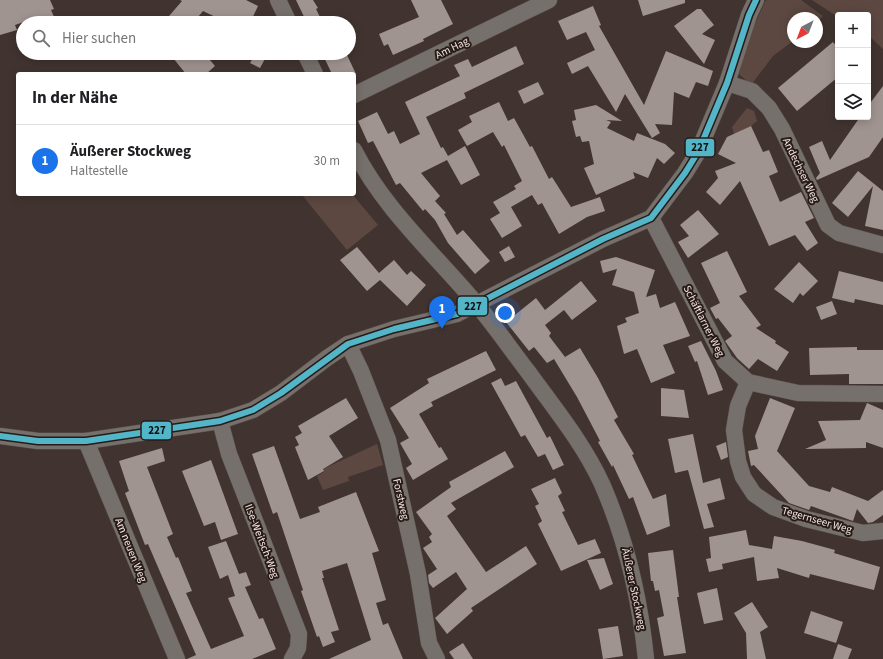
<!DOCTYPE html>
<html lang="de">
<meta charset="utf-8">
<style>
body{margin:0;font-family:"Source Sans 3",sans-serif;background:#f2f2f2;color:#202124}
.controls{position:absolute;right:12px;top:12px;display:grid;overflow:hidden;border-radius:4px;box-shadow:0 2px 10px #0003}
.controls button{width:36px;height:36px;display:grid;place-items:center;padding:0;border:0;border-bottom:1px solid #e0e0e0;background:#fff;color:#202124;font:20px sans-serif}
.compass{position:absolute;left:787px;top:12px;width:36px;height:36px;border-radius:50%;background:#fff;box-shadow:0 2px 10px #0003;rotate:222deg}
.you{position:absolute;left:505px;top:313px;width:14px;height:14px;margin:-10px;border:3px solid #fff;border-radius:50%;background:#1a73e8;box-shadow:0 0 0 6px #1a73e833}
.badge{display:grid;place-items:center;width:26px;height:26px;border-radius:50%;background:#1a73e8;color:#fff;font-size:13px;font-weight:700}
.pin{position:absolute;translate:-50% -33px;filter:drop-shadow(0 1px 2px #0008)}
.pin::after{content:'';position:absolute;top:21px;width:14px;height:12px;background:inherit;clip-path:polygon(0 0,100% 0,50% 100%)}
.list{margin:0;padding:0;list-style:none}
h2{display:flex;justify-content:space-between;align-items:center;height:52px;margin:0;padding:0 16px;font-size:17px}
h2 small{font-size:13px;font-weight:400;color:#757577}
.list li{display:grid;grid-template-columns:26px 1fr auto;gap:12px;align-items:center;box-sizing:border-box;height:72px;padding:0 16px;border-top:1px solid #e0e0e0}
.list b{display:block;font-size:15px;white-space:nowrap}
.list p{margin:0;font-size:13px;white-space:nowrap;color:#757577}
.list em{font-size:13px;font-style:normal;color:#757577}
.icon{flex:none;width:22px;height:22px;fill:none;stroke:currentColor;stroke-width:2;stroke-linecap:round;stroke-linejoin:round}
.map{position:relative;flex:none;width:883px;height:659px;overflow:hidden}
.search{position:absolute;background:#fff;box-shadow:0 2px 10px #0003;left:16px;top:16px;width:340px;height:44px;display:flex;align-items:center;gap:10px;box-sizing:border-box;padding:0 14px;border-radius:22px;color:#757577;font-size:15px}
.panel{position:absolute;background:#fff;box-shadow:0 2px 10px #0003;left:16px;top:72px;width:340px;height:124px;border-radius:4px}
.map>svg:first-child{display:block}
</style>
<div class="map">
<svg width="883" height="659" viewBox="0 0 883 659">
<rect width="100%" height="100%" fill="#413430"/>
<g fill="#5c4841">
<path d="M766,0H801L823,16L817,23V18H793V41L773,56L751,85L739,74C742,48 755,23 766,0Z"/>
<path d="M812,0H883V49L868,35V15H838V17Z"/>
<path d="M747,108L754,111L757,121L751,126L734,134L732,127Z"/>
<path d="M305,194H352L378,225L347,250L302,195Z"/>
<path d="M377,444L383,465L348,477L349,481L323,490L317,476L324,472L323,469Z"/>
</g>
<g fill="#a09490">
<path d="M0,0H50L54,9L51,10L56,21L40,23L38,17L15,25L17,30L0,35Z"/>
<path d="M180,0H246L258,6L250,23H228L203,11L193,23H163L182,1Z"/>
<path d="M296,0H313L318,8L316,9L323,23H307Z"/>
<path d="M411,0H441L453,24L423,39L424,41L393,55L388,44L384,46L379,34L419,17Z"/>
<path d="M638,0H685V3L643,16Z"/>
<path d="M593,6L601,25L599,26L644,105L666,51L713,71L708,86L696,82L689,98L674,92L672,125L655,124L660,133L652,138L625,94L616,112L588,66L572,74L567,63L595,50L586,32L567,40L558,21Z"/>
<path d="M697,9H701L714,25L702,34L715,40L704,64L674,26Z"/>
<path d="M833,42L838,48V77L797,111L778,88Z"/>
<path d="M516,46L524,64L464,93L466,98L426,117L441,148L443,147L448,156L465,146L480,175L461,185L447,160L421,173L440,196L435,201L446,213L444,214L457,235L463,230L490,261L475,274L448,243L435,220L425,209L423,211L400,183L396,185L373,141L368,143L358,121L377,112L388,134L394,131L400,144L420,134L405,102L460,76L454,65L468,59L472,67Z"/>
<path d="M169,53H204L215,66L206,74H186Z"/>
<path d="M256,53L266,57L260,68L250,63Z"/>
<path d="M322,53H346L356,74H332Z"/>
<path d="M538,82L544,94L524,104L518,91Z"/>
<path d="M883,86V137L869,157L817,180L816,178L820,173L809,147L822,141L830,160L860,117H868V106Z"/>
<path d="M499,102L508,121L514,118L530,147L532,146L549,179L552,177L571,207L600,197L605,211L587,217L559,234L542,203L538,205L532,195L511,207L522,226L502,238L490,219L500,213L493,202L516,189L514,186L522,181L504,145L502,147L493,132L467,146L458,130L472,122L469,116Z"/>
<path d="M596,105L622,121L606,120L611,122L607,128L634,141L637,133L665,144L675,153L664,164L657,158L648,178L633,172L635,178L596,195L584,168L594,164L589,141L582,142L580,136L576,137L572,121L576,120L574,110Z"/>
<path d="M751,126L763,152L769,150L778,172L769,176L780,202L801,192L814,218L805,222L818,243L807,251L795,235L769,246L740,181L720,205L706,192L718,178L715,171L736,163L718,154L727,137Z"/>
<path d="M858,171L883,191V230L865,226L873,186L848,217L832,203Z"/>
<path d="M698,210L719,234L688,258L678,242L689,236L680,225Z"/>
<path d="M509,246L515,257L505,262L499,252Z"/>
<path d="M357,247L379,273L394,260L407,275L411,271L426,285L407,306L380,280L367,291L340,260Z"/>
<path d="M727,251L747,292L739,296L761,325L756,328L776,341L775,343L789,352L777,371L758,359L749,369L737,358L725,341L732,336L718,318L716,319L710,308L720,303L701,263Z"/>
<path d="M616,257L655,270L646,297L656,294L660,308L675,302L690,336L663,345L675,373L651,383L637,349L624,354L617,326L627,322L625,318L639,313L634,292L612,285L617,269L603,273L600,261Z"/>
<path d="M799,262L818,281L803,296L800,293L793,303L774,289Z"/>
<path d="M839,271L883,282V305L855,299L854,303L832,298Z"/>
<path d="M581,281L597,301L572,320L564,310L545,325L551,333L549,336L565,357L580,348L598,378L618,417L614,420L634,454L632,455L653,499L666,494L670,526L647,535L633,497L629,499L613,465L612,467L598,442L600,441L598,437L577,397L554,359L547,363L534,347L529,351L506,322L536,298L545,310Z"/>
<path d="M832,301L837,314L821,320L816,307Z"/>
<path d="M701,341L716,371L723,390L708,395L697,361L695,362L688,346Z"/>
<path d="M857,347V350H883V384H849V374L810,375L809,348Z"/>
<path d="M486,351L496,370L431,402L433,406L419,414L439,448L441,447L448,459L413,480L406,468L412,464L400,443L409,438L390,408L429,383L427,379Z"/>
<path d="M501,378L505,386L516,381L547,438L550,436L564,465L553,470L545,454L538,457L525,435L521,437L491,383Z"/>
<path d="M661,388L684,390L689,418L661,416Z"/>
<path d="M346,398L358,418L329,436L343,457L323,469L324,471L308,480L295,447L299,445L295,437L302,433L298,426Z"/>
<path d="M770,398L795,408L777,451L809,486L830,492L832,487L868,501L883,490V515L873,522L868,523L857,509L853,521L811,506L809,510L789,503L754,465L751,466L748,451L758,449L755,436Z"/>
<path d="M867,403L883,410V448L866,442V448L805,449L826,440L818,421L860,420Z"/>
<path d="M693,434L703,483L720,478L725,499L707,504L714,527L704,529L688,470L675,473L668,439Z"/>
<path d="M726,442L728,457L721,460L716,446Z"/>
<path d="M274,446L300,519L320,512L318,507L356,492L379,551L372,553L386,600L376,603L383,625L388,623L403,659H329L371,640L347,563L322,571L324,578H322L339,630L331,632L335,642L323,647L319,636L317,637L301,591L303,590L277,512L273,514L252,454Z"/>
<path d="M162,448L165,461L147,467L173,534L167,537L176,558L178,557L192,591L186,593L211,649L244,636L228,598L235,596L228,575L220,579L208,547L226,541L239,574L246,572L251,585L245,587L259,619L263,618L276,649L252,659H187L196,655L148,544L145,545L125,493L129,491L119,461Z"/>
<path d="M505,451L514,467L451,503L456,509L447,516L486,572L526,546L537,564L471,608L473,611L447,634L435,618L467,589L456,572L433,588L429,583L428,575L437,569L423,548L432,542L429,537L432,534L416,512L451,487L449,482Z"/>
<path d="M211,460L238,534L221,540L215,522L204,526L182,471Z"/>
<path d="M555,478L562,493L558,496L565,511L562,512L578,545L595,539L601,553L561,571L538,524L542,521L535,506L539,504L531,489Z"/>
<path d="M746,530L749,545L772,549L774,536L802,541L835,550L834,553L880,567L874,590L810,574L809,578L777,568L779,578L757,581L754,557L722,564L723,569L709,572L706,559L711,558L709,537Z"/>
<path d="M673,550L679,597H677L686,653L664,656L657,618L664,616L659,590L655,591L653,581H651L648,553Z"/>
<path d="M604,558L613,584L600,590L587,560Z"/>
<path d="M717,588L723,620L704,624L697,593Z"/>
<path d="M752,602L768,627L760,632L766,659H747L746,633L734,613Z"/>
<path d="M811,611L843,622L836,643L804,633Z"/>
<path d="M618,626L623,656L603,659L598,629Z"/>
<path d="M463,643L473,659H454L449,652Z"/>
<path d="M838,644L852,649L848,659H833Z"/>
</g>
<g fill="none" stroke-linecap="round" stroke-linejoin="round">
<g stroke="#5c514e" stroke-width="17">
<g id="minor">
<path d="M278,0L289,23"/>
<path d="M305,53L315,74"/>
<path d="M727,83L752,91L769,108L782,129L828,225L839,233L883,245"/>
<path d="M354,95L549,0"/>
<path d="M354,150C381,204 428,248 468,294C490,319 509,347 529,373C555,409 583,443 602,484C626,539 640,599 646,659"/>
<path d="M651,218L725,361L748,382L798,393L883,394"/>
<path d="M348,344L361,371L388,440L418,574L429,643L437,659"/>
<path d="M748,382L738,406L734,430L738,461L743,477L754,494L773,507L806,519L863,533L883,531"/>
<path d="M220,421L229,454L299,634L298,648L292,659"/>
<path d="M0,436L38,441H86L220,421L253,410L281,393L327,358L348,344L394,329L457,314L603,239L651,218L685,173L698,152L727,83L749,15L756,0"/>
<path d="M86,441L177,659"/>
</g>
</g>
<use href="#minor" stroke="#76706c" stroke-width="16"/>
<g stroke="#271b18" stroke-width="9">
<path id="bus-1" d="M0,436L38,441H86L220,421L253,410L281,393L348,344L394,329L457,314L603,239L651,218L685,173L698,152L727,83L749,15L756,0"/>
</g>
<use href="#bus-1" stroke="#53b5c8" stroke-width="6"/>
</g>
<g text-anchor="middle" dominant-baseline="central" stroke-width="4" stroke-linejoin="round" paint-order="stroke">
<g font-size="11" fill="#f5e5df" stroke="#271b18">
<text transform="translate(452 48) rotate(-26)">Am Hag</text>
<text transform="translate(801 170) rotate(64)">Andechser Weg</text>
<text transform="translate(704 321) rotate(63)">Schäftlarner Weg</text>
<text transform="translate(401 499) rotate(77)">Forstweg</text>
<text transform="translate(817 520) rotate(16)">Tegernseer Weg</text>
<text transform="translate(262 541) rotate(69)">Ilse-Weitsch-Weg</text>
<text transform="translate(131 550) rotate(68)">Am neuen Weg</text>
<text transform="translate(634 589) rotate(78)">Äußerer Stockweg</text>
</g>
</g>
<g stroke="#271b18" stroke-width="1.5">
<rect x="685" y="138" width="30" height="19" rx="4" fill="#53b5c8"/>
<rect x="457" y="296" width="31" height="20" rx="4" fill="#53b5c8"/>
<rect x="141" y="421" width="31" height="19" rx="4" fill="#53b5c8"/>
</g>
<g font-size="11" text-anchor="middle" font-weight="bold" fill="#111">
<text x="700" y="151">227</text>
<text x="473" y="310">227</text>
<text x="157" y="434">227</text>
</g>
</svg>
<div class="controls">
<button>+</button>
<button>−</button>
<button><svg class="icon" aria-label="layers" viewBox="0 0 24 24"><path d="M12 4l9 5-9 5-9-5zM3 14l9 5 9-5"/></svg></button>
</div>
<svg class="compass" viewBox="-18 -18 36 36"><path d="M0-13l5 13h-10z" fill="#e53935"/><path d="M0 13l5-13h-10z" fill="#757577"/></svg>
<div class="you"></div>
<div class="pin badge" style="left:442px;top:329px">1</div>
<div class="search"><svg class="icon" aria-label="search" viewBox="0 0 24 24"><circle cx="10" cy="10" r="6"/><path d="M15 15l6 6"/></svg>Hier suchen</div>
<section class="panel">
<h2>In der Nähe<small></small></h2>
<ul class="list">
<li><span class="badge">1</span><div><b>Äußerer Stockweg</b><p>Haltestelle</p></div><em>30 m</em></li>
</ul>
</section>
</div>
